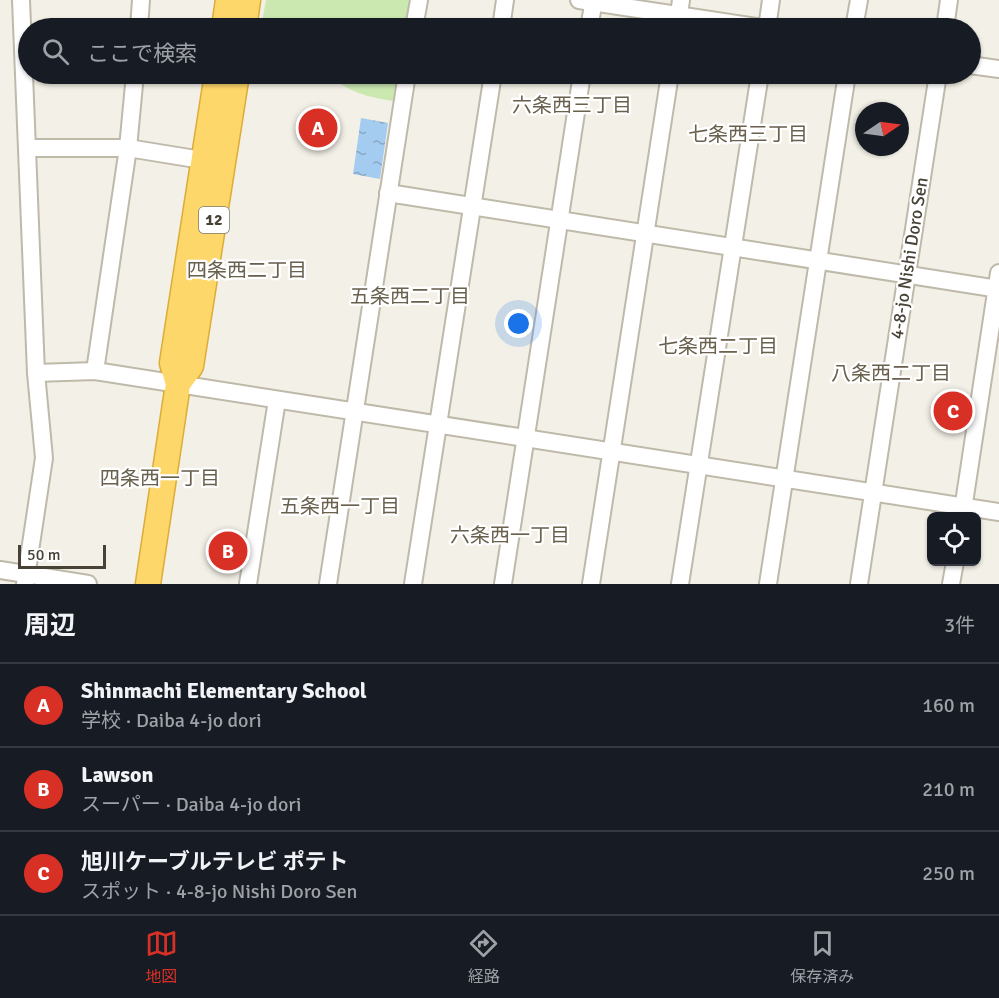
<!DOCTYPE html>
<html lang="ja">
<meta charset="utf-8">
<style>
body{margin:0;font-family:Signika,"Noto Sans JP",sans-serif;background:#20242c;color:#f1f3f6}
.controls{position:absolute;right:18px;bottom:18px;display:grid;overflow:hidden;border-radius:9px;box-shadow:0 2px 4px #0004}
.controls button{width:54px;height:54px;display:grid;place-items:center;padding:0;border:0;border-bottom:2px solid #363941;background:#171b24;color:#f1f3f6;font:30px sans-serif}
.compass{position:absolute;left:855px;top:102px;width:54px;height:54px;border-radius:50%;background:#171b24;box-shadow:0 2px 4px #0004;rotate:77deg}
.scale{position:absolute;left:18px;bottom:15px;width:88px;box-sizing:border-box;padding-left:6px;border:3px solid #474136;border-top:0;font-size:16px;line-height:21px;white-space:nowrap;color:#474136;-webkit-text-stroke:4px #fff;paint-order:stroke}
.you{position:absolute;left:519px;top:324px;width:21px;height:21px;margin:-15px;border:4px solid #fff;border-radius:50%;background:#1a73e8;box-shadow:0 0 0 9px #1a73e833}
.badge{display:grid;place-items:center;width:39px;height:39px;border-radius:50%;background:#d93025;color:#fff;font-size:20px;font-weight:700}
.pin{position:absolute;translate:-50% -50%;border:3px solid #fff;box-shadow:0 2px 6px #0006}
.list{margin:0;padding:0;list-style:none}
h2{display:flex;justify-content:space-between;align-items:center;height:78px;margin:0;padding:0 24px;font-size:26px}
h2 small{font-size:20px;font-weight:400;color:#9ea1a6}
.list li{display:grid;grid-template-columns:39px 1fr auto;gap:18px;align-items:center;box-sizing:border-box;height:84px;padding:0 24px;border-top:2px solid #363941}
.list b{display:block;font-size:22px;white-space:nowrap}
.list p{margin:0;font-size:20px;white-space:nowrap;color:#9ea1a6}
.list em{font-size:20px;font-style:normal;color:#9ea1a6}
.icon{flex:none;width:33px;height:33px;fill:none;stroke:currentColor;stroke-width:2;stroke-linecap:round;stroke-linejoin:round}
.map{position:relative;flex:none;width:999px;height:584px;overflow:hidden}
.search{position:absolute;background:#171b24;box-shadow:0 2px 4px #0004;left:18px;right:18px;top:18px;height:66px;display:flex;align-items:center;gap:15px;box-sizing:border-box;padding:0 21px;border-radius:33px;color:#9ea1a6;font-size:22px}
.sheet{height:330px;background:#171b24}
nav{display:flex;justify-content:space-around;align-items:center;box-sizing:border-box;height:84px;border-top:2px solid #363941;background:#171b24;font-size:16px;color:#9ea1a6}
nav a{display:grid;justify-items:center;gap:3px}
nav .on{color:#d93025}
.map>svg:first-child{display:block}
</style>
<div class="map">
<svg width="999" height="584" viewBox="0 0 999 584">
<defs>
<pattern id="water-ripples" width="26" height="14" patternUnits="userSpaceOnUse" patternTransform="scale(1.5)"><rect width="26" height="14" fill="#a4cbf0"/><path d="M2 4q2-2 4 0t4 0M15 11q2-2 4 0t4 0" fill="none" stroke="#87a6c3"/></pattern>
</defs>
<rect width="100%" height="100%" fill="#f3f1e7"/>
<g fill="#cae8b0">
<path d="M266,0H409L411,2L407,28H261Z"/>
<path d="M328,74H400L395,101C369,98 348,92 328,74Z"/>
</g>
<path fill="url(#water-ripples)" d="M361,118L388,123L380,179L353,174Z"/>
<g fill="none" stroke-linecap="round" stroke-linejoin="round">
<g stroke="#bfb9aa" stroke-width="20">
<g id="minor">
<path d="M21,0L36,373L44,458L25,584"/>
<path d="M579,0L763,28"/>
<path d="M139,28L141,0"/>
<path d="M414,28L419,0"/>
<path d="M501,28L505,0"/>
<path d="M589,28L594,0"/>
<path d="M677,28L681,0"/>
<path d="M767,28L771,0"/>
<path d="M854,28L859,0"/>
<path d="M945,28L949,0"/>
<path d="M970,65L999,69"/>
<path d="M27,148H128L214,162"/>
<path d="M388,193L999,289"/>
<path d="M95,371L128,148L135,74"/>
<path d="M36,373L95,371L999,512"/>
<path d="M962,516L999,273"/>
<path d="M0,570L88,584"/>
<path d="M248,584L277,400"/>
<path d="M328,584L407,74"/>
<path d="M413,584L493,74"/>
<path d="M503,584L582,74"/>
<path d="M591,584L670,74"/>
<path d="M680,584L760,74"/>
<path d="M768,584L847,74"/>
<path d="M859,584L938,74"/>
<path d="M951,584L955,562"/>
</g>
</g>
<g stroke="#ddac38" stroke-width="27">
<g id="highway">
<path d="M224,28L228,0"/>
<path d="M244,28L248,0"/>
<path d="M178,384L191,366L237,74"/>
<path d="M148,584L178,384L172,363L217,74"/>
</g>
</g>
<use href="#minor" stroke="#fff" stroke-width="16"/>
<use href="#highway" stroke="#fdd769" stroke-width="24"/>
</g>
<g text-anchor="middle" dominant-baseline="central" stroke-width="4.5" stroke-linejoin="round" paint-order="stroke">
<rect fill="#fff" stroke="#7e7a72" stroke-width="1.5" x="199" y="207" width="30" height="26" rx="4.5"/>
<g font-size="16" font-weight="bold" fill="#474136">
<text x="214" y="220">12</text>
</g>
<g font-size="18" fill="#474136" stroke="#fff">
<text transform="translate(909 258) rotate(-81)">4-8-jo Nishi Doro Sen</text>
</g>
<g font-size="20" fill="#69604d" stroke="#fff">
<text x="572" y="105">六条西三丁目</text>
<text x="748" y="134">七条西三丁目</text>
<text x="247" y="270">四条西二丁目</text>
<text x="410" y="296">五条西二丁目</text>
<text x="718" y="346">七条西二丁目</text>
<text x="891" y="373">八条西二丁目</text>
<text x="160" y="478">四条西一丁目</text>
<text x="340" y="506">五条西一丁目</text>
<text x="510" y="535">六条西一丁目</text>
</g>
</g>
</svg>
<div class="controls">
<button><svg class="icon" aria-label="locate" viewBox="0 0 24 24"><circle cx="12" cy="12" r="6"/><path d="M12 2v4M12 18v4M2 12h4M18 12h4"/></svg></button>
</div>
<svg class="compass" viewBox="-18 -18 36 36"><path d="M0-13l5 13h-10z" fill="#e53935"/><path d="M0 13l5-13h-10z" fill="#9ea1a6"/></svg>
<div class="scale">50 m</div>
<div class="you"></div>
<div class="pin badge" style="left:318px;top:128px">A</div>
<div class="pin badge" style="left:228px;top:551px">B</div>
<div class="pin badge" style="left:953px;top:411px">C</div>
<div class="search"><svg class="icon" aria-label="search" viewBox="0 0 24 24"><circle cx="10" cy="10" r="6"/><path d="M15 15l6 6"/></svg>ここで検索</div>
</div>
<section class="sheet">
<h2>周辺<small>3件</small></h2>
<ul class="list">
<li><span class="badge">A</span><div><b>Shinmachi Elementary School</b><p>学校 · Daiba 4-jo dori</p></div><em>160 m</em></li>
<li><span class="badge">B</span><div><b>Lawson</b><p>スーパー · Daiba 4-jo dori</p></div><em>210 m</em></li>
<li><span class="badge">C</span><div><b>旭川ケーブルテレビ ポテト</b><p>スポット · 4-8-jo Nishi Doro Sen</p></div><em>250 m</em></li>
</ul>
</section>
<nav>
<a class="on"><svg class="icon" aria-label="map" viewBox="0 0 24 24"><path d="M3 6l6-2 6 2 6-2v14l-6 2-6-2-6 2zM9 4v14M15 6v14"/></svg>地図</a>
<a><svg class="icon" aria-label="directions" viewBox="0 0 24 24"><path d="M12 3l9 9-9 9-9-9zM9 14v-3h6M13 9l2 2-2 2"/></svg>経路</a>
<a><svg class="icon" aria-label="saved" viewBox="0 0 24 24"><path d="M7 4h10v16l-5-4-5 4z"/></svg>保存済み</a>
</nav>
